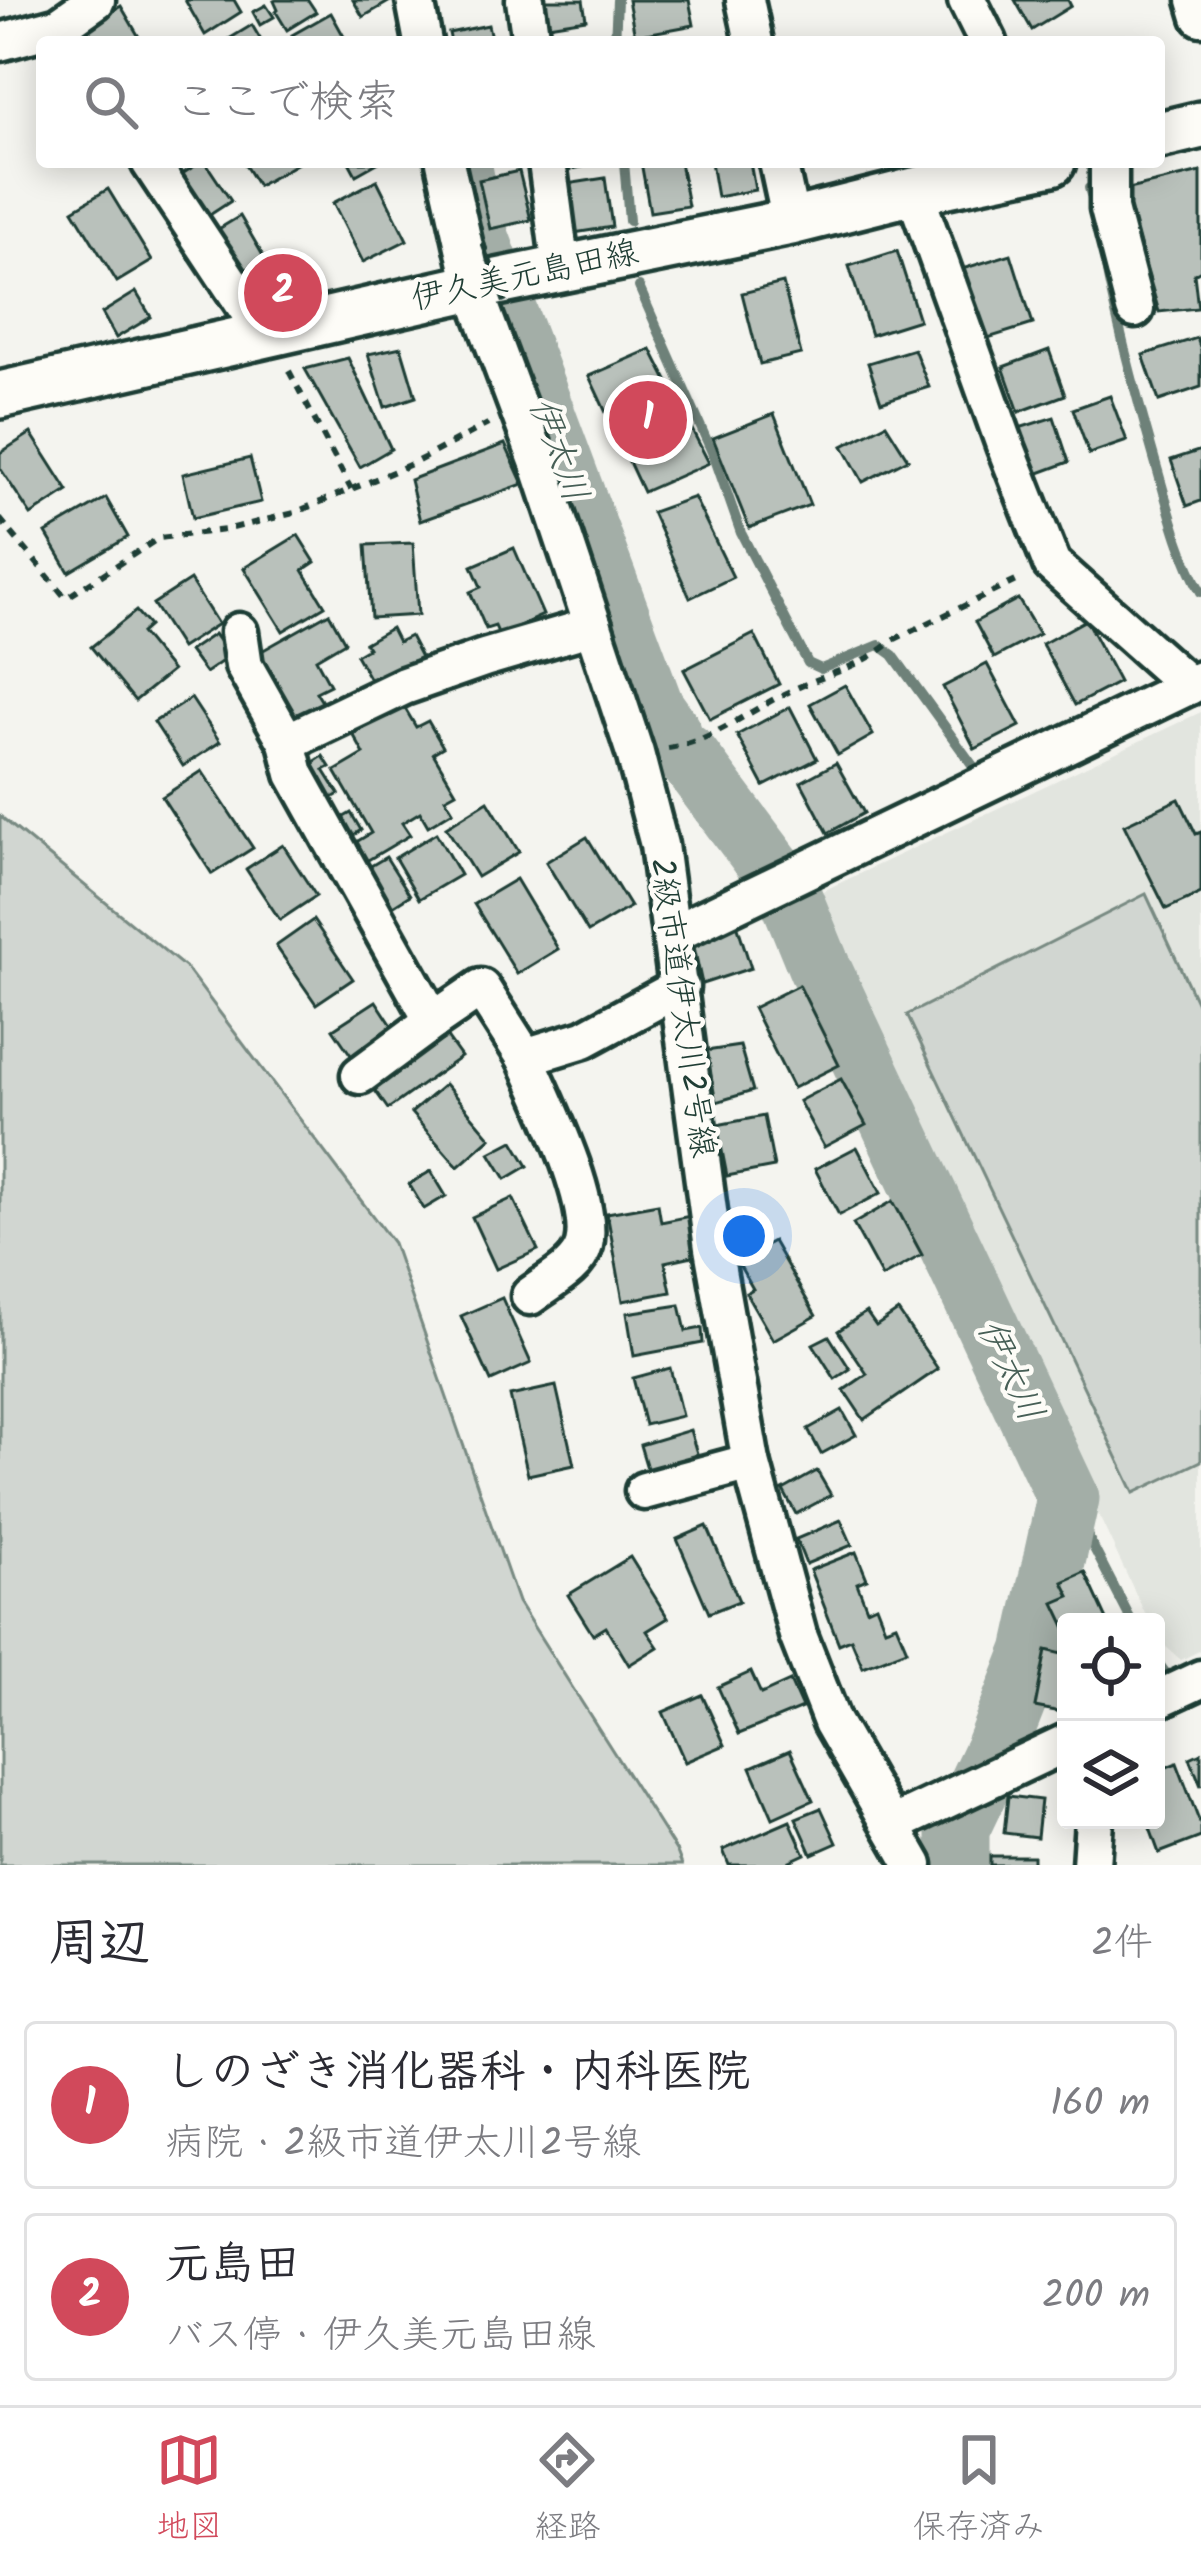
<!DOCTYPE html>
<html lang="ja">
<meta charset="utf-8">
<style>
body{margin:0;font-family:Kalam,"Klee One",sans-serif;background:#f2f2f3;color:#2b2b33}
.controls{position:absolute;right:36px;bottom:36px;display:grid;overflow:hidden;border-radius:12px;box-shadow:0 6px 30px #0003}
.controls button{width:108px;height:108px;display:grid;place-items:center;padding:0;border:0;border-bottom:3px solid #e1e1e2;background:#fff;color:#2b2b33;font:60px sans-serif}
.you{position:absolute;left:744px;top:1236px;width:42px;height:42px;margin:-30px;border:9px solid #fff;border-radius:50%;background:#1a73e8;box-shadow:0 0 0 18px #1a73e833}
.badge{display:grid;place-items:center;width:78px;height:78px;border-radius:50%;background:#d1495b;color:#fff;font-size:39px;font-weight:700}
.pin{position:absolute;translate:-50% -50%;border:6px solid #fff;box-shadow:0 3px 12px #0006}
.list{margin:0;padding:0;list-style:none}
h2{display:flex;justify-content:space-between;align-items:center;height:156px;margin:0;padding:0 48px;font-size:51px}
h2 small{font-size:39px;font-weight:400;color:#7c7c81}
.list li{display:grid;grid-template-columns:78px 1fr auto;gap:36px;align-items:center;box-sizing:border-box;height:168px;margin:0 24px 24px;padding:0 24px;border:3px solid #e1e1e2;border-radius:12px}
.list b{display:block;font-size:45px;white-space:nowrap}
.list p{margin:0;font-size:39px;white-space:nowrap;color:#7c7c81}
.list em{font-size:39px;font-style:normal;color:#7c7c81}
.icon{flex:none;width:66px;height:66px;fill:none;stroke:currentColor;stroke-width:2;stroke-linecap:round;stroke-linejoin:round}
.map{position:relative;flex:none;width:1201px;height:1865px;overflow:hidden}
.search{position:absolute;background:#fff;box-shadow:0 6px 30px #0003;left:36px;right:36px;top:36px;height:132px;display:flex;align-items:center;gap:30px;box-sizing:border-box;padding:0 42px;border-radius:12px;color:#7c7c81;font-size:45px}
.sheet{height:540px;background:#fff}
nav{display:flex;justify-content:space-around;align-items:center;box-sizing:border-box;height:168px;border-top:3px solid #e1e1e2;background:#fff;font-size:33px;color:#7c7c81}
nav a{display:grid;justify-items:center;gap:6px}
nav .on{color:#d1495b}
.map>svg:first-child{display:block}
</style>
<div class="map">
<svg width="1201" height="1865" viewBox="0 0 1201 1865">
<rect width="100%" height="100%" fill="#f4f4ef"/>
<filter id="ink" filterUnits="userSpaceOnUse"><feTurbulence type="fractalNoise" baseFrequency=".00833" numOctaves="2"/><feDisplacementMap in="SourceGraphic" scale="24" xChannelSelector="R" yChannelSelector="G"/><feConvolveMatrix kernelMatrix="1 2 1 2 8 2 1 2 1" color-interpolation-filters="sRGB"/></filter>
<g filter="url(#ink)">
<path fill="#e2e5df" d="M1201,712V1650L1181,1660L1156,1638V1622H1149L808,898Z"/>
<g fill="#d1d6d1" stroke="#788a82" stroke-width="3">
<path d="M0,816L187,969L393,1243L518,1602L677,1852L682,1865H0Z"/>
<path d="M1146,894L1201,1012V1461L1134,1493L907,1015Z"/>
</g>
<g fill="none" stroke-linecap="round" stroke-linejoin="round">
<g stroke="#6e8179" stroke-width="10">
<path d="M615,42L617,0"/>
<path d="M624,162L629,221"/>
<path d="M1089,188L1095,209"/>
<path d="M1105,262C1118,330 1136,395 1155,461C1168,505 1179,553 1201,592"/>
<path d="M639,287L715,459L741,533L808,663L821,669L879,645L893,655L976,770"/>
<path d="M1068,1498L1132,1622"/>
<path d="M1156,1660L1170,1679L1179,1675"/>
</g>
<g stroke="#a3aea7" stroke-width="63">
<path d="M462,173L470,216L653,708L670,732"/>
<path d="M685,753L772,869"/>
<path d="M789,893L820,969L1068,1498L1034,1652L995,1751L958,1829V1865"/>
</g>
</g>
<g fill="#b9c1bb" stroke="#1f3d34" stroke-width="3">
<path d="M185,0H234L241,12L205,35Z"/>
<path d="M276,0H308L316,12L287,30L276,12L278,10L274,1Z"/>
<path d="M353,0H392L363,17Z"/>
<path d="M544,0H583L586,19L548,25Z"/>
<path d="M628,0H689L694,25L635,36Z"/>
<path d="M1015,0H1068L1071,6L1032,30Z"/>
<path d="M266,5L274,17L260,25L253,12Z"/>
<path d="M121,6L142,42H94L85,28Z"/>
<path d="M331,13L347,42H297L292,35Z"/>
<path d="M252,25L262,42H224Z"/>
<path d="M488,25L492,42H451L449,33Z"/>
<path d="M201,162H205L231,201L199,222L171,181Z"/>
<path d="M243,162H300L258,186Z"/>
<path d="M349,162H379L356,175Z"/>
<path d="M565,162H606L567,170Z"/>
<path d="M641,162H680L688,206L650,212Z"/>
<path d="M711,162H750L755,190L717,197Z"/>
<path d="M519,171L531,220L490,229L479,180Z"/>
<path d="M1201,172V270L1194,274L1198,308L1159,312L1124,190Z"/>
<path d="M605,178L612,227L574,233L567,184Z"/>
<path d="M377,180L407,240L363,262L333,203Z"/>
<path d="M108,189L152,261L117,282L73,210Z"/>
<path d="M240,216L265,259L232,278L207,236Z"/>
<path d="M897,251L919,320L871,335L849,266Z"/>
<path d="M1011,254L1033,324L985,339L962,269Z"/>
<path d="M293,262L299,293L264,300L258,269Z"/>
<path d="M783,283L801,354L760,364L742,293Z"/>
<path d="M136,292L151,317L116,338L102,313Z"/>
<path d="M1197,338L1201,350V387L1159,401L1143,355Z"/>
<path d="M401,347L416,397L385,407L368,354Z"/>
<path d="M651,349L709,463L643,492L589,376Z"/>
<path d="M914,349L929,387L881,402L868,363Z"/>
<path d="M1049,350L1065,395L1019,412L1003,367Z"/>
<path d="M348,358L391,449L360,467L305,369Z"/>
<path d="M1110,396L1127,441L1089,454L1073,409Z"/>
<path d="M774,414L810,505L749,528L713,438Z"/>
<path d="M1054,417L1069,462L1031,476L1016,429Z"/>
<path d="M886,424L908,459L863,482L843,446Z"/>
<path d="M31,433L68,491L31,515L0,468V453Z"/>
<path d="M505,444L523,484L420,521L410,480Z"/>
<path d="M1201,450V501L1187,506L1171,460Z"/>
<path d="M250,458L261,502L193,518L183,474Z"/>
<path d="M694,497L733,577L690,598L652,512Z"/>
<path d="M106,498L128,537L69,572L46,533Z"/>
<path d="M298,535L315,562L303,570L325,606L283,631L244,568Z"/>
<path d="M413,543L418,615L371,618L366,545Z"/>
<path d="M514,548L543,615L499,635L495,626L486,629L470,592L481,587L472,566Z"/>
<path d="M190,580L218,624L181,648L153,604Z"/>
<path d="M1018,599L1039,634L994,658L975,622Z"/>
<path d="M136,611L149,626L141,633L172,671L135,701L91,647Z"/>
<path d="M329,613L345,642L316,659L330,685L316,692L324,705L296,721L258,653Z"/>
<path d="M1086,620L1119,682L1075,705L1042,644Z"/>
<path d="M391,628L398,642L410,636L421,657L372,683L356,655L368,648L365,643Z"/>
<path d="M214,634L230,656L205,673L189,651Z"/>
<path d="M754,634L779,684L710,719L684,670Z"/>
<path d="M987,664L1020,726L975,749L943,687Z"/>
<path d="M845,685L873,735L838,755L810,704Z"/>
<path d="M191,698L220,742L183,766L154,722Z"/>
<path d="M403,705L416,727L428,721L443,747L433,753L456,792L445,798L453,811L428,826L420,812L402,823L410,835L363,863L353,844L371,833L335,771L364,754L353,734Z"/>
<path d="M790,707L817,759L764,786L737,735Z"/>
<path d="M323,756L330,767L324,770L339,794L327,801L305,768Z"/>
<path d="M836,763L864,813L828,833L801,782Z"/>
<path d="M202,771L253,848L212,874L162,797Z"/>
<path d="M1179,799L1196,834L1201,832V893L1166,909L1124,825Z"/>
<path d="M488,801L519,852L477,877L446,827Z"/>
<path d="M351,813L361,830L348,839L337,821Z"/>
<path d="M436,833L460,875L419,899L395,858Z"/>
<path d="M587,837L630,907L588,932L546,862Z"/>
<path d="M283,845L316,896L280,920L246,869Z"/>
<path d="M386,857L410,895L388,909L364,870Z"/>
<path d="M516,879L558,949L517,974L474,904Z"/>
<path d="M313,920L353,979L316,1004L276,946Z"/>
<path d="M737,924L751,968L702,984L693,942Z"/>
<path d="M799,985L839,1065L793,1088L753,1008Z"/>
<path d="M376,1001L397,1033L355,1061L333,1029Z"/>
<path d="M441,1029L461,1057L388,1109L369,1082Z"/>
<path d="M740,1046L753,1091L716,1102L706,1051Z"/>
<path d="M841,1079L866,1125L824,1147L799,1101Z"/>
<path d="M445,1084L491,1138L458,1167L411,1113Z"/>
<path d="M764,1116L774,1167L727,1176L717,1125Z"/>
<path d="M513,1141L528,1166L506,1179L490,1153Z"/>
<path d="M857,1147L881,1193L839,1215L815,1169Z"/>
<path d="M431,1171L446,1196L424,1209L409,1184Z"/>
<path d="M513,1198L538,1250L496,1269L472,1217Z"/>
<path d="M893,1201L922,1255L882,1277L853,1224Z"/>
<path d="M658,1204L661,1222L690,1216L697,1255L665,1262L671,1292L623,1301L607,1213Z"/>
<path d="M773,1241L816,1316L773,1340L746,1293L753,1289L737,1261Z"/>
<path d="M502,1298L531,1363L491,1381L461,1316Z"/>
<path d="M680,1305L686,1331L702,1328L703,1343L634,1356L627,1313Z"/>
<path d="M898,1311L938,1369L864,1420L844,1390L867,1374L838,1331L866,1312L876,1326Z"/>
<path d="M829,1336L850,1369L835,1379L813,1344Z"/>
<path d="M670,1368L682,1416L645,1425L633,1378Z"/>
<path d="M556,1386L574,1465L528,1475L510,1396Z"/>
<path d="M842,1410L856,1435L821,1454L808,1429Z"/>
<path d="M690,1430L699,1460L649,1475L640,1445Z"/>
<path d="M817,1471L831,1495L796,1514L783,1490Z"/>
<path d="M841,1520L852,1545L806,1564L796,1539Z"/>
<path d="M707,1526L739,1601L709,1613L677,1539Z"/>
<path d="M856,1552L867,1579L857,1583L867,1609L876,1605L885,1628L896,1624L907,1650L863,1667L851,1639L839,1644L810,1570Z"/>
<path d="M630,1557L668,1618L647,1631L658,1647L629,1665L606,1627L593,1635L568,1595Z"/>
<path d="M1085,1572L1108,1622H1066V1628L1054,1603L1070,1596L1063,1582Z"/>
<path d="M1046,1650L1066,1655V1713L1035,1707Z"/>
<path d="M751,1672L761,1694L790,1681L802,1708L739,1734L718,1687Z"/>
<path d="M702,1695L725,1745L685,1762L663,1712Z"/>
<path d="M790,1750L813,1800L773,1818L751,1767Z"/>
<path d="M1201,1753V1786L1190,1758Z"/>
<path d="M1177,1763L1201,1826V1837L1159,1853L1147,1820H1156V1771Z"/>
<path d="M1008,1796L1041,1800L1037,1837L1004,1833Z"/>
<path d="M821,1808L837,1843L812,1854L796,1818Z"/>
<path d="M790,1821L805,1854L790,1861L792,1865H729L723,1850Z"/>
<rect x="990" y="1856" width="43" height="9"/>
</g>
<g fill="none" stroke-linecap="round" stroke-linejoin="round">
<g stroke="#1f3d34" stroke-width="45">
<g id="minor">
<path d="M415,0L423,42"/>
<path d="M525,0L531,42"/>
<path d="M745,0L754,42"/>
<path d="M967,0L988,42"/>
<path d="M1196,0L1201,17"/>
<path d="M0,42L59,26L96,0"/>
<path d="M150,162L264,334"/>
<path d="M445,162L473,287L538,461L593,626L635,753L659,845L713,1248L751,1462L798,1635L832,1722L914,1865"/>
<path d="M547,162L561,269"/>
<path d="M778,162L791,222"/>
<path d="M1109,162V209L1135,309"/>
<path d="M914,191L1005,445L1052,564L1189,686"/>
<path d="M239,632L244,666L287,742L295,774L433,1021L481,988L525,1057L584,1039L680,987"/>
<path d="M287,742L404,686L484,658L593,626"/>
<path d="M673,934L1201,680"/>
<path d="M525,1057C543,1098 595,1202 584,1245C578,1268 548,1282 530,1296"/>
<path d="M360,1075L433,1021"/>
<path d="M644,1491L751,1462"/>
<path d="M1156,1700L1201,1679"/>
<path d="M892,1825L1066,1743"/>
<path d="M1091,1865L1094,1820"/>
</g>
</g>
<g stroke="#1f3d34" stroke-width="54">
<g id="major">
<path d="M1159,135L1201,125"/>
<path d="M0,395L473,287L791,222L914,191L1052,162"/>
</g>
</g>
<g stroke="#1f3d34" stroke-width="6" stroke-dasharray="9 9" stroke-linecap="butt">
<path d="M289,371L351,489"/>
<path d="M0,519L66,598L159,538L225,530L294,513L414,463L488,424"/>
<path d="M668,748C711,742 747,712 786,693C821,675 865,667 893,640L1022,578"/>
</g>
<use href="#minor" stroke="#fdfcf7" stroke-width="36"/>
<use href="#major" stroke="#fdfcf7" stroke-width="45"/>
<path stroke="#1f3d34" stroke-width="6" stroke-dasharray="9 9" stroke-linecap="butt" d="M483,243L507,308"/>
</g>
</g>
<g text-anchor="middle" dominant-baseline="central" stroke-width="9" stroke-linejoin="round" paint-order="stroke">
<g font-size="33" fill="#1f3d34" stroke="#fdfcf7">
<text transform="translate(525 277) rotate(-12)">伊久美元島田線</text>
<text transform="translate(681 1008) rotate(82)">2級市道伊太川2号線</text>
</g>
<g font-size="36" font-style="italic" fill="#475f56" stroke="#fdfcf7">
<text transform="translate(557 450) rotate(70)">伊太川</text>
<text transform="translate(1009 1371) rotate(65)">伊太川</text>
</g>
</g>
</svg>
<div class="controls">
<button><svg class="icon" aria-label="locate" viewBox="0 0 24 24"><circle cx="12" cy="12" r="6"/><path d="M12 2v4M12 18v4M2 12h4M18 12h4"/></svg></button>
<button><svg class="icon" aria-label="layers" viewBox="0 0 24 24"><path d="M12 4l9 5-9 5-9-5zM3 14l9 5 9-5"/></svg></button>
</div>
<div class="you"></div>
<div class="pin badge" style="left:648px;top:420px">1</div>
<div class="pin badge" style="left:283px;top:293px">2</div>
<div class="search"><svg class="icon" aria-label="search" viewBox="0 0 24 24"><circle cx="10" cy="10" r="6"/><path d="M15 15l6 6"/></svg>ここで検索</div>
</div>
<section class="sheet">
<h2>周辺<small>2件</small></h2>
<ul class="list">
<li><span class="badge">1</span><div><b>しのざき消化器科・内科医院</b><p>病院 · 2級市道伊太川2号線</p></div><em>160 m</em></li>
<li><span class="badge">2</span><div><b>元島田</b><p>バス停 · 伊久美元島田線</p></div><em>200 m</em></li>
</ul>
</section>
<nav>
<a class="on"><svg class="icon" aria-label="map" viewBox="0 0 24 24"><path d="M3 6l6-2 6 2 6-2v14l-6 2-6-2-6 2zM9 4v14M15 6v14"/></svg>地図</a>
<a><svg class="icon" aria-label="directions" viewBox="0 0 24 24"><path d="M12 3l9 9-9 9-9-9zM9 14v-3h6M13 9l2 2-2 2"/></svg>経路</a>
<a><svg class="icon" aria-label="saved" viewBox="0 0 24 24"><path d="M7 4h10v16l-5-4-5 4z"/></svg>保存済み</a>
</nav>
